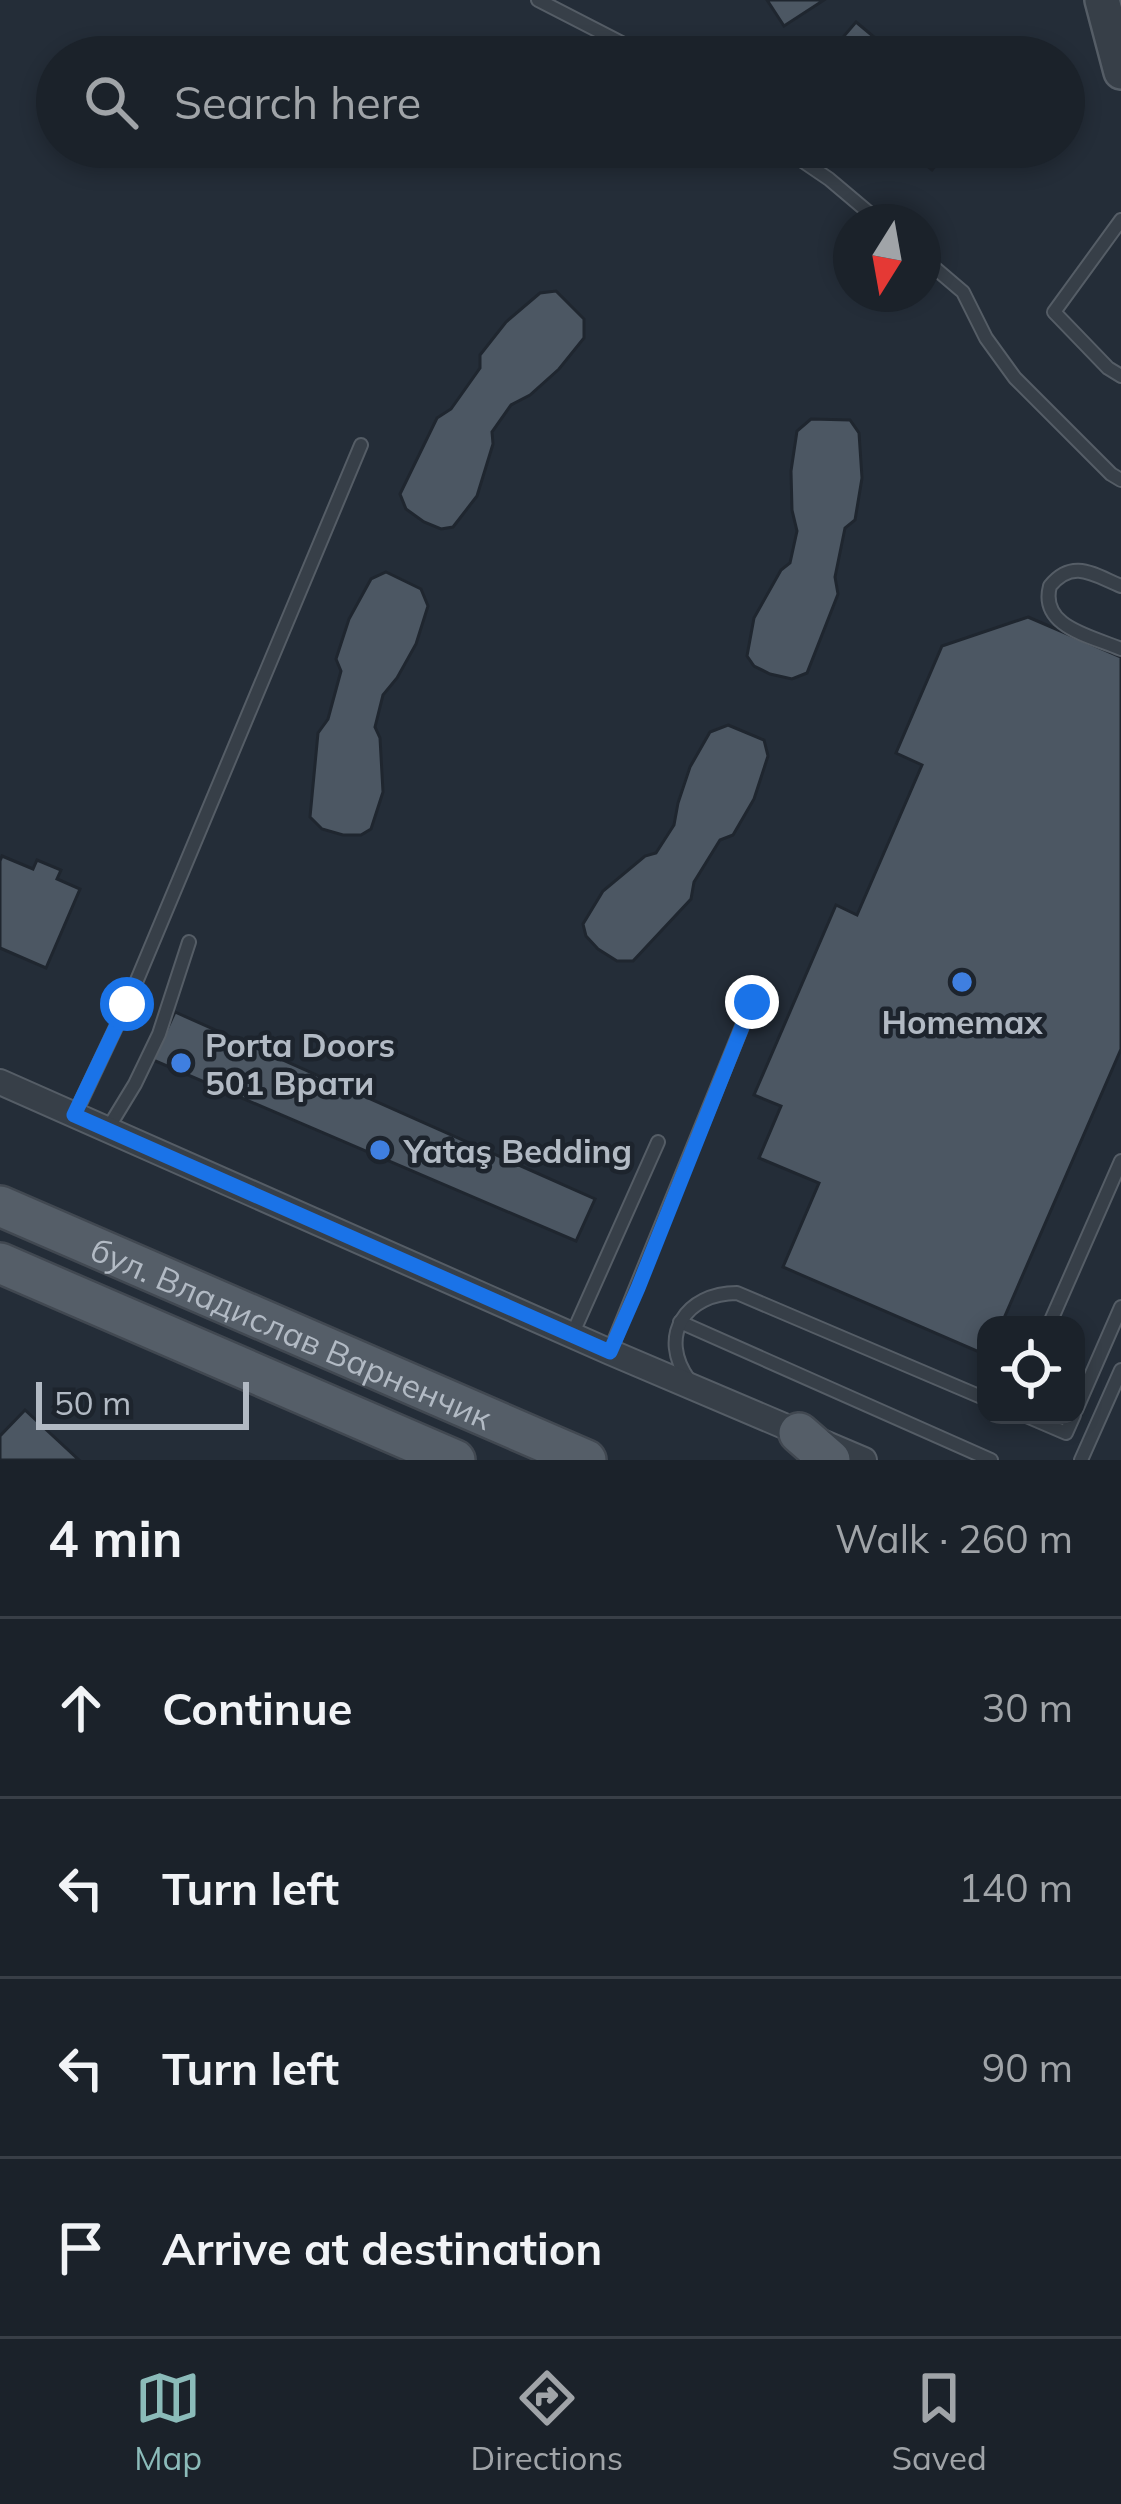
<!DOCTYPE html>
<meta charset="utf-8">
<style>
body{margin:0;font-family:Mulish,sans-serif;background:#282f36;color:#f1f3f6}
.controls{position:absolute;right:36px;bottom:36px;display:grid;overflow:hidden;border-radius:24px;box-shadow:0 6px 18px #0003}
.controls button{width:108px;height:108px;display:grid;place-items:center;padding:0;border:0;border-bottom:3px solid #393f47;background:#1b222a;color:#f1f3f6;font:60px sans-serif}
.compass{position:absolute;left:833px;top:204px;width:108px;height:108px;border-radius:50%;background:#1b222a;box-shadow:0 6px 18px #0003;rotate:191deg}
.scale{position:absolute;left:36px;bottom:30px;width:213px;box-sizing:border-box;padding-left:12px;border:6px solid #b2bac4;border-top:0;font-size:33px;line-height:42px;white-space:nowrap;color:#b2bac4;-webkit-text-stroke:9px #1d242d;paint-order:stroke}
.stop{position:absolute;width:36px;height:36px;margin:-27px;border:9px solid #1a73e8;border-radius:50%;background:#fff}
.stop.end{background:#1a73e8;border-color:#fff;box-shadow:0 3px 12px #0008}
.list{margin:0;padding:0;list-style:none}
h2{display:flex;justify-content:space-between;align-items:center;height:156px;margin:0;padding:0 48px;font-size:51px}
h2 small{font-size:39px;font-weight:400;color:#a0a4a8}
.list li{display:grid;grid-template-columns:78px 1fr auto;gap:36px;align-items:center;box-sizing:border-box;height:180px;padding:0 48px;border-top:3px solid #393f47}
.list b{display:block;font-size:45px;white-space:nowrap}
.list em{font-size:39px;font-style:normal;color:#a0a4a8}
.icon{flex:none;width:66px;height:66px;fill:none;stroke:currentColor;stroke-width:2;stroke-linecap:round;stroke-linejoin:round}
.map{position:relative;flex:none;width:1121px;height:1460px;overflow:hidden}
.search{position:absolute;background:#1b222a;box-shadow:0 6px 18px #0003;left:36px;right:36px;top:36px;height:132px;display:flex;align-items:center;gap:30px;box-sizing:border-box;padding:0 42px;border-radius:66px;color:#a0a4a8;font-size:45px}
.sheet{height:876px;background:#1b222a}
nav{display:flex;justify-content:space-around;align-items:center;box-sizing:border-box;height:168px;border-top:3px solid #393f47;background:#1b222a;font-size:33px;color:#a0a4a8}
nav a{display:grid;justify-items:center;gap:6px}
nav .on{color:#8bbbb9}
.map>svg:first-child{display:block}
</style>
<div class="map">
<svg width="1121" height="1460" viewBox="0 0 1121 1460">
<rect width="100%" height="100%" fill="#242d38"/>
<g fill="#4c5763" stroke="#1f262f" stroke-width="3">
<path d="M767,0H824L784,26Z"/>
<path d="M856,22L898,57H826Z"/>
<path d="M904,147H951L932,170Z"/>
<path d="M556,291L584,319V338L559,369L530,395L511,405L492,432L493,444L477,496L453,527L441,529L424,522L406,509L400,494L437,418L451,409L480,368V355L506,322L540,293Z"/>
<path d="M811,419L850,420L859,433L862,478L855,520L845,528L835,577L838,594L807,673L792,679L770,674L754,666L747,656L754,618L781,570L790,563L797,531L792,510L791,471L797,431Z"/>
<path d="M386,572L421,589L428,606L416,644L397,678L383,695L375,727L380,738L383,792L371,829L361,835H343L322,829L310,817L318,733L328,719L341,671L336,659L349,619L371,579Z"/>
<path d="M1028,617L1121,657V1049L1001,1325H986V1355L783,1267L819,1183L759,1158L781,1106L754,1095L836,905L857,915L922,765L896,753L942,646Z"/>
<path d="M728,725L764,740L768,756L754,799L733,835L720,840L694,882L691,899L633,961H617L598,949L586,936L583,924L603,891L645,856L656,853L674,825L678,803L690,767L710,732Z"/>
<path d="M2,856L33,869L37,860L61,870L57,879L80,889L46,968L0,948V861Z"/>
<path d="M175,1012L595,1199L576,1241L153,1060Z"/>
<path d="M25,1410L79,1460H0V1436Z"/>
</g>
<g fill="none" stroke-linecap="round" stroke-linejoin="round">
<g stroke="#555d66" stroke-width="16">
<g id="service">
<path d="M538,0L649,57"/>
<path d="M782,147L829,179L880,222"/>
<path d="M1121,220L1054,312L1108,368L1121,376"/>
<path d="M923,258L963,292L986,338L1015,378L1111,474L1121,480"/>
<path d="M1121,586C1094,575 1073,558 1050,586C1039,627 1091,636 1121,649"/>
<path d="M75,1114L127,1004L361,445"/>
<path d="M107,1130L135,1084L159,1034L189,942"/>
<path d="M680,1322L991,1460"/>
<path d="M1049,1325L1121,1161"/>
<path d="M572,1335L658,1142"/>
<path d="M610,1351L752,1002"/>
<path d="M689,1380C657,1336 686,1293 737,1293L986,1399"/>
<path d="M1076,1410L1121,1307"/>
<path d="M1024,1415L1066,1433L1074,1415"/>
<path d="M1081,1460L1121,1370"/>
</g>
</g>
<g stroke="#555d66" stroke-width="28">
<path id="minor" d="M0,1082L610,1352L864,1460"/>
</g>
<g stroke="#555d66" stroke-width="38">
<path id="tertiary" d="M1102,0L1121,72"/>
</g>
<g stroke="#414851" stroke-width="44">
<g id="primary">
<path id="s1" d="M0,1206L586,1460"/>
<path d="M0,1263L455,1460"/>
<path d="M799,1433L830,1460"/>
</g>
</g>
<use href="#service" stroke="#373f48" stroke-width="12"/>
<use href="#minor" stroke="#373f48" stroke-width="24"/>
<use href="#tertiary" stroke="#373f48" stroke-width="33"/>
<use href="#primary" stroke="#555e68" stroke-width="39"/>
</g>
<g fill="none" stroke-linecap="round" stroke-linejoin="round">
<path stroke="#1a73e8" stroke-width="15" d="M127,1004L74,1115L610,1352L638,1288L752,1002"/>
</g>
<g fill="#3f7fe0" stroke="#1d242d" stroke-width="4.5">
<circle cx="962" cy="982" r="12"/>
<circle cx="181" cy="1063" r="12"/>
<circle cx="380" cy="1150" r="12"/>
</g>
<g text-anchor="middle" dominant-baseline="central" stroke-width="9" stroke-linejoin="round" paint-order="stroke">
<g font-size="33" font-weight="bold" fill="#b2bac4" stroke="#1d242d" text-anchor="start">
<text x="962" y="1021" text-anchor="middle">Homemax</text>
<text x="205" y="1044">Porta Doors<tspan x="205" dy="38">501 Врати</tspan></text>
<text x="404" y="1150">Yataş Bedding</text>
</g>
<g font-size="33" fill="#b2bac4" stroke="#1d242d">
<text stroke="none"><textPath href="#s1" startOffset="318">бул. Владислав Варненчик</textPath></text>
</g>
</g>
</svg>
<div class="controls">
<button><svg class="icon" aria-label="locate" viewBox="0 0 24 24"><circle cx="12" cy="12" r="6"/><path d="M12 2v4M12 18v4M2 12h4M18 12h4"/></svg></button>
</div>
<svg class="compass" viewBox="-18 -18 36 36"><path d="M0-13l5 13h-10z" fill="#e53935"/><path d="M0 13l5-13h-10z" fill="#a0a4a8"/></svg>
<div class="scale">50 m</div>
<div class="stop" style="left:127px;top:1004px"></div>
<div class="stop end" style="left:752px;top:1002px"></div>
<div class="search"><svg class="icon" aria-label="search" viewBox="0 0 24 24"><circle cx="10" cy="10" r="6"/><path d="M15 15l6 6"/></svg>Search here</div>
</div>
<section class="sheet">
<h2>4 min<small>Walk · 260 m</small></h2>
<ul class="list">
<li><svg class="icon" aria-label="ahead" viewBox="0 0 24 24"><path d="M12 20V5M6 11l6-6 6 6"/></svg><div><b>Continue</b></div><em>30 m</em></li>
<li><svg class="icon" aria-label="left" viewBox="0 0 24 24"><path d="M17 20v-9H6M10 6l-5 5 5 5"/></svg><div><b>Turn left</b></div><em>140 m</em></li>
<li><svg class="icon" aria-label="left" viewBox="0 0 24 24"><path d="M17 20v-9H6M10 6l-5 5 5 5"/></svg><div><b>Turn left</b></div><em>90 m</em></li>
<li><svg class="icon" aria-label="arrive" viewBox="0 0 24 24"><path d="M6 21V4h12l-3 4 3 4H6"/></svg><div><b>Arrive at destination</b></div></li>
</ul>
</section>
<nav>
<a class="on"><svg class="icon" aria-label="map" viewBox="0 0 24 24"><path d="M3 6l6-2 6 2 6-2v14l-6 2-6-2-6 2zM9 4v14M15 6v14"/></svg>Map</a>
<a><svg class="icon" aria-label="directions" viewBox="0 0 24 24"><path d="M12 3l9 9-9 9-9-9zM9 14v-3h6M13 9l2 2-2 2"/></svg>Directions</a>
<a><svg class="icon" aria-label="saved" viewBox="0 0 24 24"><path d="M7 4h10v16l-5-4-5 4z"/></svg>Saved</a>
</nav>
